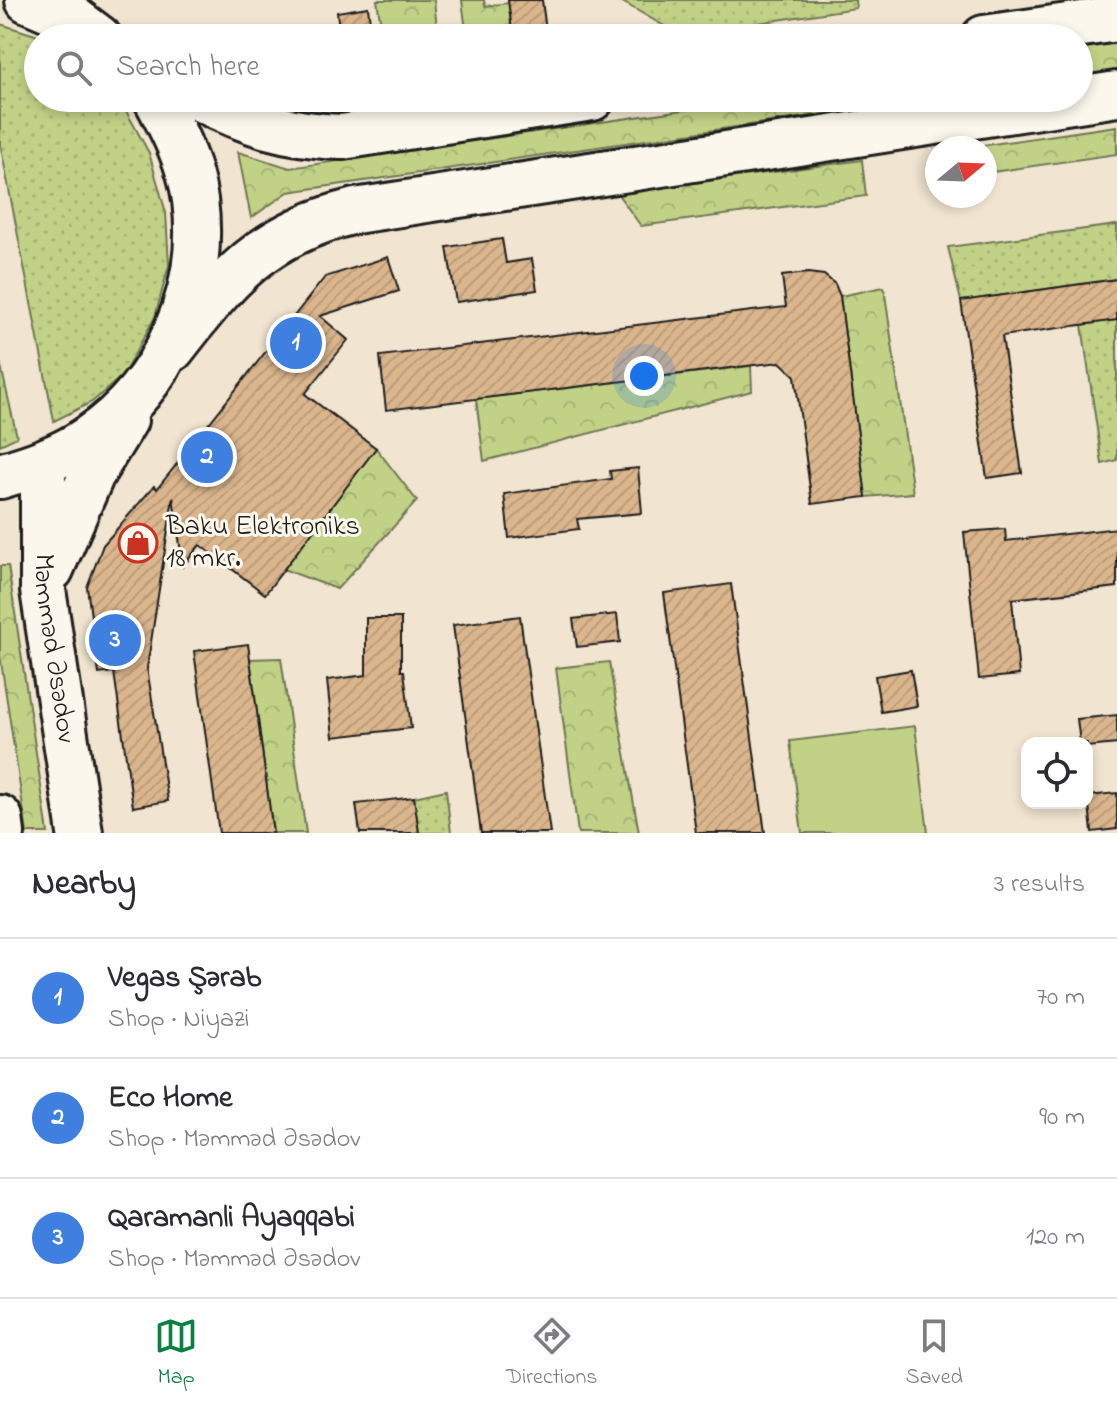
<!DOCTYPE html>
<meta charset="utf-8">
<style>
body{margin:0;font-family:"Indie Flower",sans-serif;background:#f7f7f7;color:#2b2b33}
.controls{position:absolute;right:24px;bottom:24px;display:grid;overflow:hidden;border-radius:16px;box-shadow:0 4px 12px #0003}
.controls button{width:72px;height:72px;display:grid;place-items:center;padding:0;border:0;border-bottom:2px solid #e1e1e2;background:#fff;color:#2b2b33;font:40px sans-serif}
.compass{position:absolute;left:925px;top:136px;width:72px;height:72px;border-radius:50%;background:#fff;box-shadow:0 4px 12px #0003;rotate:71deg}
.you{position:absolute;left:644px;top:376px;width:28px;height:28px;margin:-20px;border:6px solid #fff;border-radius:50%;background:#1a73e8;box-shadow:0 0 0 12px #1a73e833}
.badge{display:grid;place-items:center;width:52px;height:52px;border-radius:50%;background:#0b8043;color:#fff;font-size:26px;font-weight:700}
.pin{position:absolute;translate:-50% -50%;border:4px solid #fff;box-shadow:0 2px 8px #0006}
.list{margin:0;padding:0;list-style:none}
h2{display:flex;justify-content:space-between;align-items:center;height:104px;margin:0;padding:0 32px;font-size:34px}
h2 small{font-size:26px;font-weight:400;color:#7c7c81}
.list li{display:grid;grid-template-columns:52px 1fr auto;gap:24px;align-items:center;box-sizing:border-box;height:120px;padding:0 32px;border-top:2px solid #e1e1e2}
.list b{display:block;font-size:30px;white-space:nowrap}
.list p{margin:0;font-size:26px;white-space:nowrap;color:#7c7c81}
.list em{font-size:26px;font-style:normal;color:#7c7c81}
.icon{flex:none;width:44px;height:44px;fill:none;stroke:currentColor;stroke-width:2;stroke-linecap:round;stroke-linejoin:round}
.map{position:relative;flex:none;width:1117px;height:833px;overflow:hidden}
.search{position:absolute;background:#fff;box-shadow:0 4px 12px #0003;left:24px;right:24px;top:24px;height:88px;display:flex;align-items:center;gap:20px;box-sizing:border-box;padding:0 28px;border-radius:44px;color:#7c7c81;font-size:30px}
.sheet{height:464px;background:#fff}
nav{display:flex;justify-content:space-around;align-items:center;box-sizing:border-box;height:112px;border-top:2px solid #e1e1e2;background:#fff;font-size:22px;color:#7c7c81}
nav a{display:grid;justify-items:center;gap:4px}
nav .on{color:#0b8043}
.map>svg:first-child{display:block}
</style>
<div class="map">
<svg width="1117" height="833" viewBox="0 0 1117 833">
<defs>
<pattern id="grass-dots" width="8" height="8" patternUnits="userSpaceOnUse" patternTransform="scale(2)"><rect width="8" height="8" fill="#c1d287"/><path d="M2 2h.1M6 6h.1" fill="none" stroke="#a5b474" stroke-width="1.8" stroke-linecap="round"/></pattern>
<pattern id="forest-crowns" width="20" height="18" patternUnits="userSpaceOnUse" patternTransform="scale(2)"><rect width="20" height="18" fill="#c1d287"/><path d="M2 6a3 3 0 1 1 6 0M12 15a3 3 0 1 1 6 0" fill="none" stroke="#a5b474"/></pattern>
<pattern id="building-hatch" width="6" height="6" patternUnits="userSpaceOnUse" patternTransform="scale(2)"><rect width="6" height="6" fill="#dbb68d"/><path d="M-1 1l2-2M0 6l6-6M5 7l2-2" fill="none" stroke="#bb9c79"/></pattern>
</defs>
<rect width="100%" height="100%" fill="#f1e4d0"/>
<filter id="ink" filterUnits="userSpaceOnUse"><feTurbulence type="fractalNoise" baseFrequency=".0125" numOctaves="2"/><feDisplacementMap in="SourceGraphic" scale="16" xChannelSelector="R" yChannelSelector="G"/><feConvolveMatrix kernelMatrix="1 2 1 2 8 2 1 2 1" color-interpolation-filters="sRGB"/></filter>
<g filter="url(#ink)">
<g fill="url(#grass-dots)" stroke="#6e7752" stroke-width="2">
<path d="M619,0H855L856,8L680,35Z"/>
<path d="M0,24L45,38H38V98L120,100L149,153L166,213L169,265L155,317L123,375L92,402L54,421L0,143Z"/>
<path d="M1117,225V279L961,301L948,247Z"/>
<path d="M1117,320V460L1102,464L1082,325Z"/>
<path d="M0,362L17,437L0,445Z"/>
<path d="M446,790L451,833H419L414,797Z"/>
</g>
<g fill="url(#forest-crowns)" stroke="#6e7752" stroke-width="2">
<path d="M377,0H434L438,38H383Z"/>
<path d="M462,0H484L485,6L509,3L513,38H467Z"/>
<path d="M1117,43V71L1079,76V49Z"/>
<path d="M764,98H851L852,110L288,192L251,218L238,152L290,168Z"/>
<path d="M1117,126V154L985,173V148H966Z"/>
<path d="M862,160L866,196L641,226L617,193Z"/>
<path d="M884,287L913,493L866,497L840,296Z"/>
<path d="M751,366L752,391L484,461L476,399Z"/>
<path d="M376,448L417,501L337,589L283,569Z"/>
<path d="M0,566H8L48,833H27L0,655Z"/>
<path d="M281,658L306,833H273L250,659Z"/>
<path d="M609,662L639,833H578L556,668Z"/>
</g>
<path fill="#c1d287" stroke="#6e7752" stroke-width="2" d="M915,726L928,833H802L790,741Z"/>
<g fill="url(#building-hatch)" stroke="#1c1c1c" stroke-width="2">
<path d="M508,0H542L547,38H513Z"/>
<path d="M368,7L372,38H340L337,12Z"/>
<path d="M502,239L506,263L532,259L537,290L456,302L447,247Z"/>
<path d="M388,257L399,291L320,316L348,340L305,394L376,448L265,594L200,545L183,566L173,497L147,668L168,801L133,807L114,672L99,674L87,587L103,545L154,486L157,489L325,277Z"/>
<path d="M808,273L824,275L835,284L840,296L866,497L812,504L795,376L780,362L386,410L380,356L786,307L782,276Z"/>
<path d="M1117,279V320L1002,336L1022,473L987,478L961,301Z"/>
<path d="M638,468L642,513L577,519L579,529L509,538L504,494L611,479L610,471Z"/>
<path d="M1117,528V587L1012,599L1019,675L979,679L964,532L1005,529L1006,541Z"/>
<path d="M731,584L765,833H696L664,593Z"/>
<path d="M617,614L620,642L577,647L573,619Z"/>
<path d="M520,616L550,833H481L453,625Z"/>
<path d="M366,618H401V671H404L411,728L333,737L327,680L366,675Z"/>
<path d="M248,644L273,833H219L194,651Z"/>
<path d="M911,670L917,706L881,712L875,676Z"/>
<path d="M1117,715V744L1087,747V743H1080L1077,719Z"/>
<path d="M1117,793V829L1092,832L1088,796Z"/>
<path d="M414,797L419,833H360L356,804Z"/>
</g>
<g fill="none" stroke-linecap="round" stroke-linejoin="round">
<g stroke="#1c1c1c" stroke-width="50">
<g id="secondary">
<path d="M984,38L1117,19"/>
<path d="M199,98C248,123 286,135 342,137L592,98"/>
<path d="M172,349C228,277 262,234 355,211L1117,94"/>
</g>
</g>
<g stroke="#1c1c1c" stroke-width="50">
<g id="primary">
<path d="M28,0L75,20L99,38"/>
<path id="s1" d="M43,463V590L80,833"/>
<path d="M0,476C31,467 62,457 89,438C165,386 207,291 195,200C190,163 173,130 156,98"/>
<path d="M51,569L92,474L125,420"/>
<path d="M0,818L2,833"/>
</g>
</g>
<use href="#secondary" stroke="#fbf7ec" stroke-width="44"/>
<use href="#primary" stroke="#fbf7ec" stroke-width="44"/>
</g>
</g>
<defs>
<g id="shop-ring" transform="scale(2)"><circle r="9.5" fill="#fbf7ec" stroke="#c8321e" stroke-width="1.5"/><path d="M-5-2.5h2.3a2.7 3.5 0 0 1 5.4 0H5L5.5 6h-11ZM-1.5-2.5h3a1.5 2.3 0 0 0-3 0Z" fill="#c8321e"/></g>
</defs>
<g fill-rule="evenodd">
<use href="#shop-ring" x="138" y="543"/>
</g>
<g text-anchor="middle" dominant-baseline="central" stroke-width="6" stroke-linejoin="round" paint-order="stroke">
<g font-size="28" fill="#1c1c1c" stroke="#fbf7ec" text-anchor="start">
<text x="166" y="527">Baku Elektroniks<tspan x="166" dy="32">18 mkr.</tspan></text>
</g>
<g font-size="28" fill="#1c1c1c" stroke="#fbf7ec">
<text stroke="none"><textPath href="#s1" startOffset="186">Məmməd Əsədov</textPath></text>
</g>
</g>
</svg>
<div class="controls">
<button><svg class="icon" aria-label="locate" viewBox="0 0 24 24"><circle cx="12" cy="12" r="6"/><path d="M12 2v4M12 18v4M2 12h4M18 12h4"/></svg></button>
</div>
<svg class="compass" viewBox="-18 -18 36 36"><path d="M0-13l5 13h-10z" fill="#e53935"/><path d="M0 13l5-13h-10z" fill="#7c7c81"/></svg>
<div class="you"></div>
<div class="pin badge" style="left:296px;top:343px;background:#3f7fe0">1</div>
<div class="pin badge" style="left:207px;top:457px;background:#3f7fe0">2</div>
<div class="pin badge" style="left:115px;top:640px;background:#3f7fe0">3</div>
<div class="search"><svg class="icon" aria-label="search" viewBox="0 0 24 24"><circle cx="10" cy="10" r="6"/><path d="M15 15l6 6"/></svg>Search here</div>
</div>
<section class="sheet">
<h2>Nearby<small>3 results</small></h2>
<ul class="list">
<li><span class="badge" style="background:#3f7fe0">1</span><div><b>Vegas Şərab</b><p>Shop · Niyazi</p></div><em>70 m</em></li>
<li><span class="badge" style="background:#3f7fe0">2</span><div><b>Eco Home</b><p>Shop · Məmməd Əsədov</p></div><em>90 m</em></li>
<li><span class="badge" style="background:#3f7fe0">3</span><div><b>Qaramanli Ayaqqabi</b><p>Shop · Məmməd Əsədov</p></div><em>120 m</em></li>
</ul>
</section>
<nav>
<a class="on"><svg class="icon" aria-label="map" viewBox="0 0 24 24"><path d="M3 6l6-2 6 2 6-2v14l-6 2-6-2-6 2zM9 4v14M15 6v14"/></svg>Map</a>
<a><svg class="icon" aria-label="directions" viewBox="0 0 24 24"><path d="M12 3l9 9-9 9-9-9zM9 14v-3h6M13 9l2 2-2 2"/></svg>Directions</a>
<a><svg class="icon" aria-label="saved" viewBox="0 0 24 24"><path d="M7 4h10v16l-5-4-5 4z"/></svg>Saved</a>
</nav>
